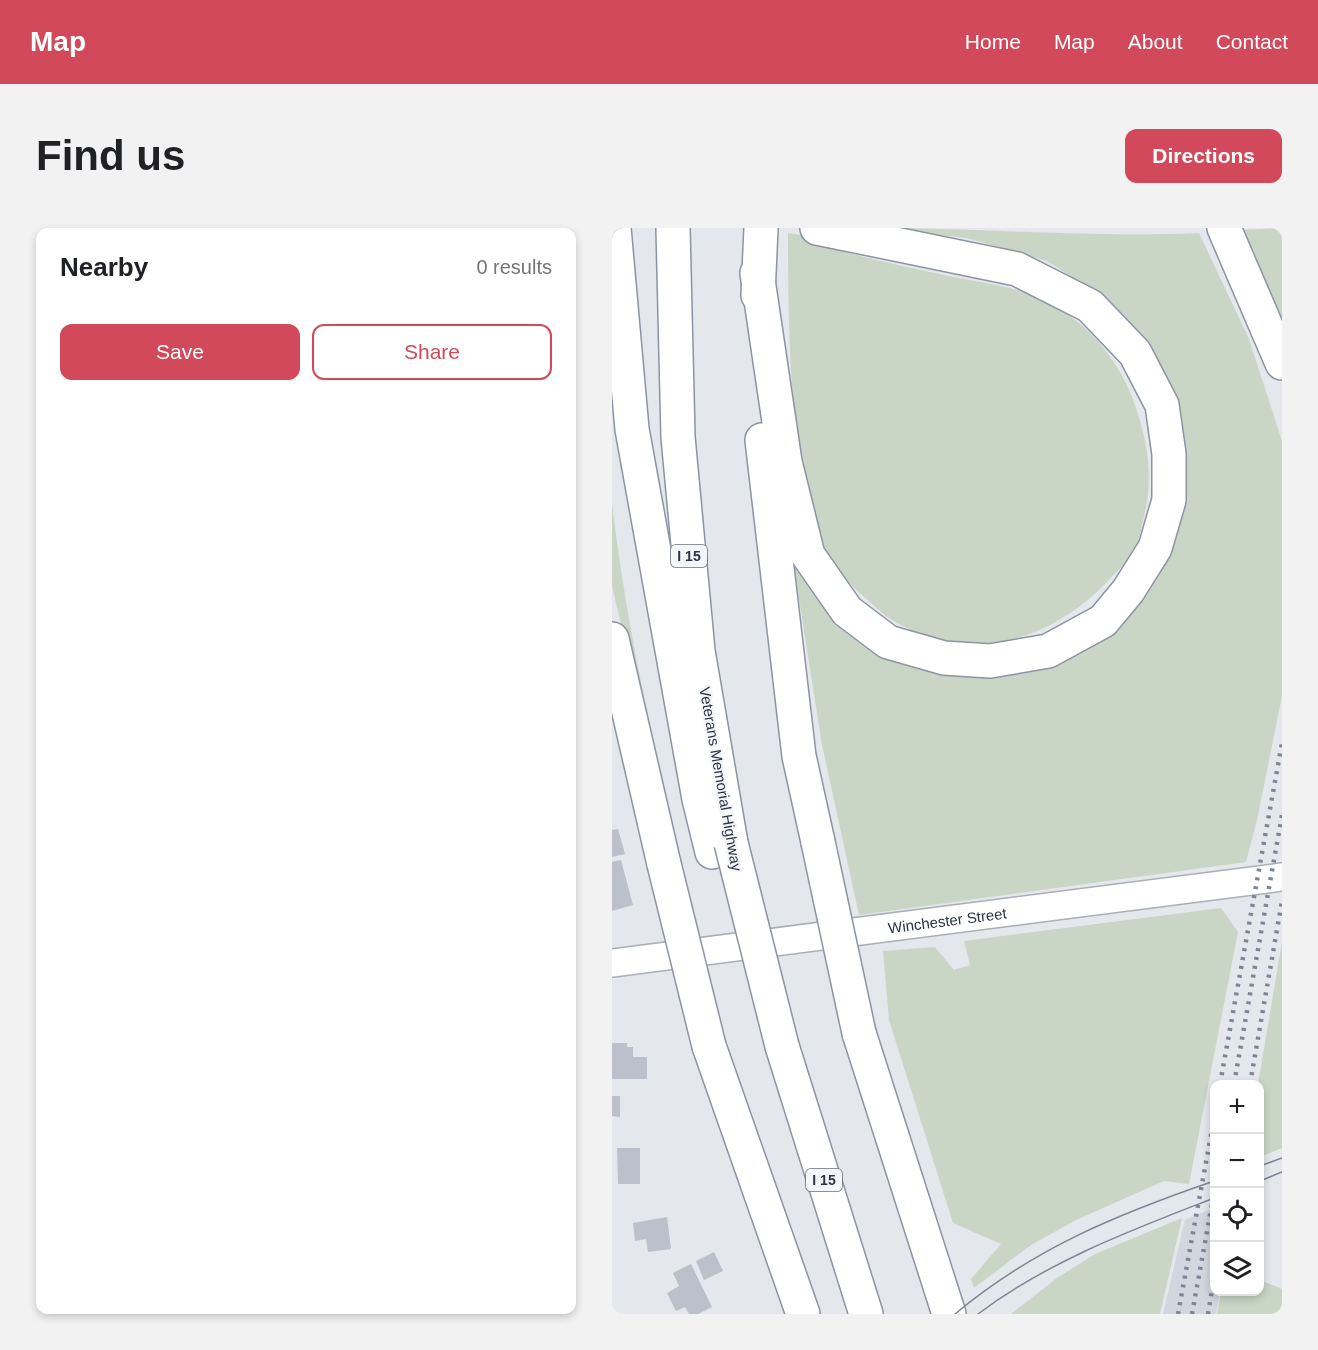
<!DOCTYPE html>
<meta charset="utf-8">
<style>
body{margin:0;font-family:Helvetica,sans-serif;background:#f2f2f2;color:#202124}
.controls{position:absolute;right:18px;bottom:18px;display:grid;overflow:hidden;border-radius:12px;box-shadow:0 3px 9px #0003}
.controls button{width:54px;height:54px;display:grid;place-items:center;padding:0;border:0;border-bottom:2px solid #e0e0e0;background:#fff;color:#202124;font:30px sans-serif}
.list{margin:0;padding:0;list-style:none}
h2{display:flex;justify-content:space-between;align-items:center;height:78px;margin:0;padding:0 24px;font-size:26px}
h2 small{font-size:20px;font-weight:400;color:#757577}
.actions{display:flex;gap:12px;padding:18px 24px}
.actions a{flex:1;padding:14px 0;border:2px solid #d1495b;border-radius:12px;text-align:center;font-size:21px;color:#d1495b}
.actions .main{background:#d1495b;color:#fff}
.icon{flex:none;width:33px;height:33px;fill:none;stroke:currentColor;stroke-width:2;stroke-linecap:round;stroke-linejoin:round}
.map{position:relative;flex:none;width:670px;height:1086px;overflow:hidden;border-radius:12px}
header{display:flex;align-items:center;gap:36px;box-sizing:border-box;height:84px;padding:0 30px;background:#d1495b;color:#fff}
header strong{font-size:28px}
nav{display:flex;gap:33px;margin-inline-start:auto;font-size:21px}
.intro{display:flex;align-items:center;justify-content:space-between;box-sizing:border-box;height:144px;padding:0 36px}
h1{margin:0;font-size:42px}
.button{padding:15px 27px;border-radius:12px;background:#d1495b;color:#fff;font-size:21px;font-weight:700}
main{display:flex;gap:36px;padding:0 36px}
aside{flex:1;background:#fff;border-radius:12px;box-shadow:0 3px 9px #0003}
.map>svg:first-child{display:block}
</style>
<header>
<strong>Map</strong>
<nav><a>Home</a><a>Map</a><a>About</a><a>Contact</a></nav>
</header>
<div class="intro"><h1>Find us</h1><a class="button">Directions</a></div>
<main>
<aside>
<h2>Nearby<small>0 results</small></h2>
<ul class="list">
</ul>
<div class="actions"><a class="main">Save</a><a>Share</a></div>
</aside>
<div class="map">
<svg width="670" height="1086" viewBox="0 0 670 1086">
<rect width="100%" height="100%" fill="#e4e7ec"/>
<path fill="#d2d6de" d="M602,980V1064H608L604,1086H551L573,992Z"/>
<g fill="#c9d6c5">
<path d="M265,0C372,0 479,10 587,5L637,111L670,213V468L645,592L634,634L247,687L210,517L179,320L261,415L431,434L554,322L542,130L519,97L496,72L435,33L355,10Z"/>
<path d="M670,0V98L627,2Z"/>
<path d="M176,5L218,12L236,25C273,34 310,43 347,50C383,57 412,60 444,79C484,102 513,142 526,186C538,225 541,258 530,297C528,305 527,314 523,320C516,335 499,349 488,361C429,417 352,435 280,392C270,386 261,376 252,369C232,351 211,328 201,303C191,278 189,247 186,221C177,149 176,77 176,5Z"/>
<path d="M0,275C15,404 43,525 74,651L70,652L0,358Z"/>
<path d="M609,680L626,704L577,956L552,953L464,992L419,1017L362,1060L359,1051L389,1016L341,995L277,792L271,723L323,719L342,742L358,737L352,713Z"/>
<path d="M670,714V920L648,929L646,856Z"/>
<path d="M570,990L548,1086H399L445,1050L483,1026Z"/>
<path d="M648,1052L670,1061V1086H605L609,1064H648Z"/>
</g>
<g fill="#bbc0ca">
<path d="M6,601L13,626L0,629V602Z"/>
<path d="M9,632L21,677L0,683V634Z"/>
<path d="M0,815H15V819H21V829H35V851H0Z"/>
<path d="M0,868H8V889L0,888Z"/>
<path d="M5,920H28V956H6Z"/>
<path d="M55,989L59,1021L36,1024L34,1011L23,1013L21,995Z"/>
<path d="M102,1024L111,1043L92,1052L84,1033Z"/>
<path d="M79,1036L100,1079L86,1086H77L73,1079L64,1083L55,1065L67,1058L61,1045Z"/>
</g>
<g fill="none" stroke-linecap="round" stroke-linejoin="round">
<g stroke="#a9aeb7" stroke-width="30">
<g id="secondary">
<path id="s1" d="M0,735L670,649"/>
</g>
</g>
<g stroke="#8b94a3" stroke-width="36">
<g id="highway">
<path d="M2,0L20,201L87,571L100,624"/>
<path d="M61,0L66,209L86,423L119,615"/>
<path d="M612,0L670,135"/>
<path d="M145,45L173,234L196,327L235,383L276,414L332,430L378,433L436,423L491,393L516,363L543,320L557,272V226L550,177L523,125L478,78L405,41L205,0"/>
<path d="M146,67L149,0"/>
<path d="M150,212L187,528L206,614"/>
<path d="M0,411L52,636"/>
<path d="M247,805L337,1086"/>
<path d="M97,818L191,1086"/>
<path d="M170,818L254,1086"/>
</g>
</g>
<use href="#secondary" stroke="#fff" stroke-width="27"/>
<use href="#highway" stroke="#fff" stroke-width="33"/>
<g stroke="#7d8696" stroke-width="1.5">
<path d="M648,938L670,930"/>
<path d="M648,953L670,944"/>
<path d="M343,1086C422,1020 506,986 602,953"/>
<path d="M366,1086C438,1032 520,1002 602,970"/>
</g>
<g stroke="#7d8696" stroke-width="4.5" stroke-dasharray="3 6" stroke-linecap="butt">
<path d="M608,856L670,515"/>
<path d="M622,856L670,587"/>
<path d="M638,856L670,673"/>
<path d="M566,1086L602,891"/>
<path d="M580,1086L602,965"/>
<path d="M596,1086L602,1050"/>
</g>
<g stroke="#8b94a3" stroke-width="36" stroke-linecap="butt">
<g id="highway-bridge">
<path d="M206,614L247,805"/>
<path d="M119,615L170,818"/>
<path d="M52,636L97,818"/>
</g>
</g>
<use href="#highway-bridge" stroke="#fff" stroke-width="33"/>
</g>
<g text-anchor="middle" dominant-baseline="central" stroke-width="4.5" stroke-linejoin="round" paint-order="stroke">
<g fill="#f4f6f9" stroke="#676e7b" stroke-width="1.5">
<rect x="59" y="317" width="36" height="22" rx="4.5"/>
<rect x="194" y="941" width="36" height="22" rx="4.5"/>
</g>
<g font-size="14" font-weight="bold" fill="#2b3445">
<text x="77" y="328">I 15</text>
<text x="212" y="952">I 15</text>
</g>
<g font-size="15" fill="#2b3445" stroke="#f4f6f9">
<text transform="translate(109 551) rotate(80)">Veterans Memorial Highway</text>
<text stroke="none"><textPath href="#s1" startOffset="338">Winchester Street</textPath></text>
</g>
</g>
</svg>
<div class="controls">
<button>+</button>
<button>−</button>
<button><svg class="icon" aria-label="locate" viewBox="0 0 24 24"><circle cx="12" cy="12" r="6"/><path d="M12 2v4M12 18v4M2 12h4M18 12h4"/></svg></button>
<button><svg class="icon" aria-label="layers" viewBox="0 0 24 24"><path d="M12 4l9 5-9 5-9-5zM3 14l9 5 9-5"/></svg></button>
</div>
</div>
</main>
